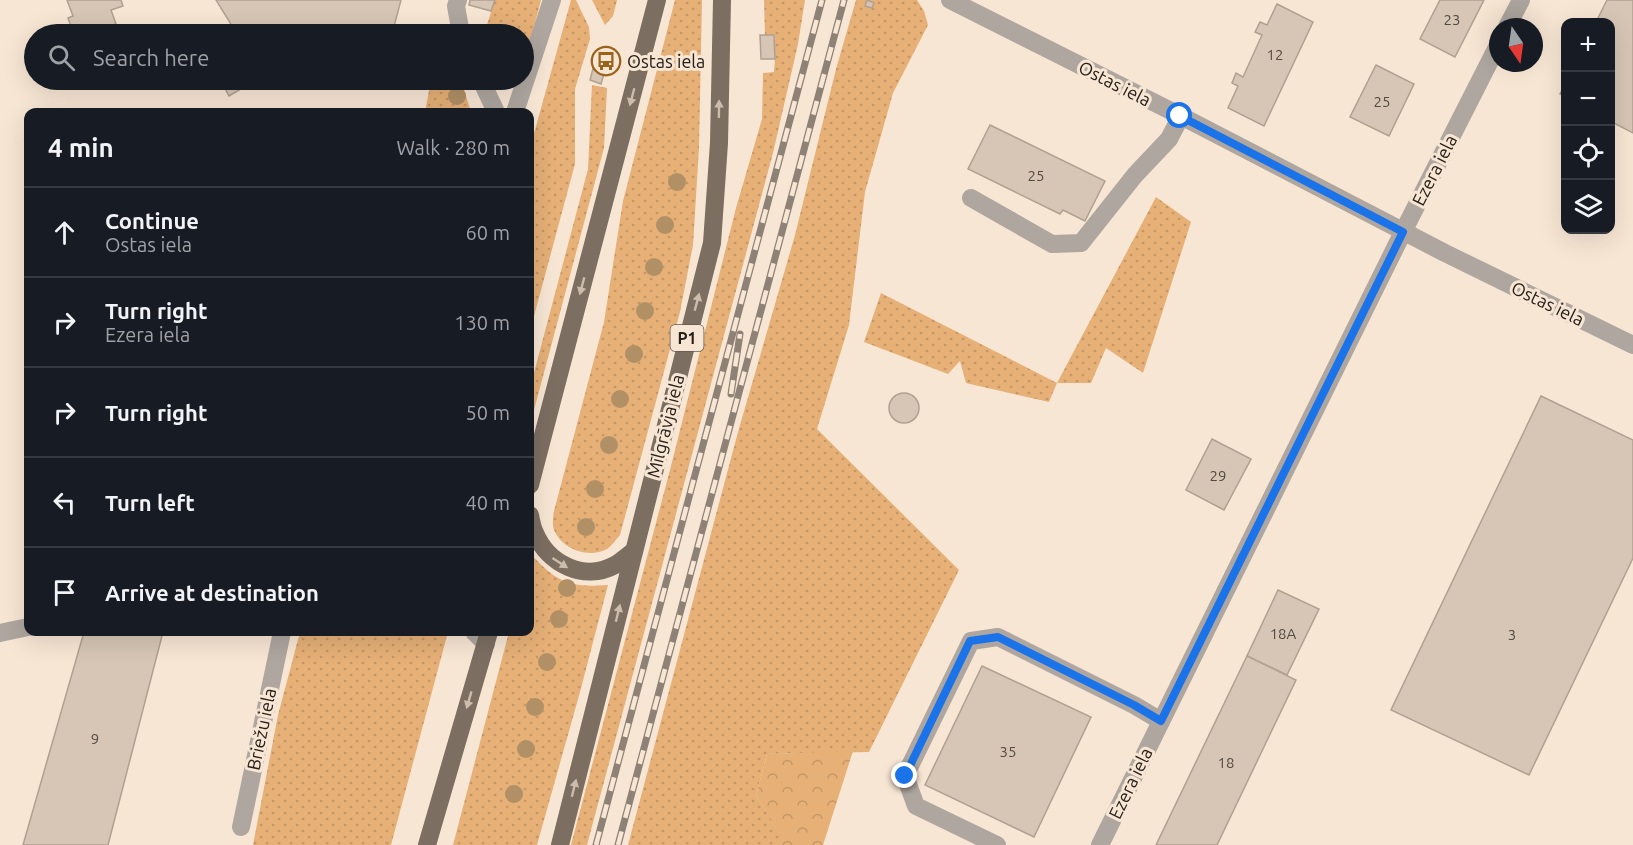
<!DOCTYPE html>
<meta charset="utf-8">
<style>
body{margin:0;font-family:Ubuntu,sans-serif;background:#242831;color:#f1f3f6}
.controls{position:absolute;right:18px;top:18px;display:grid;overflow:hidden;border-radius:12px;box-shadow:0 6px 24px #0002}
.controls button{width:54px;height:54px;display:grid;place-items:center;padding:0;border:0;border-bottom:2px solid #363941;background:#171b24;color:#f1f3f6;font:30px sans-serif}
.compass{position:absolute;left:1489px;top:18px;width:54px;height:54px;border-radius:50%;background:#171b24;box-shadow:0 6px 24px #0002;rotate:167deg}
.stop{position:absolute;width:18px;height:18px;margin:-14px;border:4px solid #1a73e8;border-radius:50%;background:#fff}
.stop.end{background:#1a73e8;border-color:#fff;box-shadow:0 2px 6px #0008}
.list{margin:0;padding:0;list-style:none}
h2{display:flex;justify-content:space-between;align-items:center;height:78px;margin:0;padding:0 24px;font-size:26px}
h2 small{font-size:20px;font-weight:400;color:#9ea1a6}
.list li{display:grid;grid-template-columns:39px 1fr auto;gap:18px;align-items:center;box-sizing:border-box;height:90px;padding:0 24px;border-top:2px solid #363941}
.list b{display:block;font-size:22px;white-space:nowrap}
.list p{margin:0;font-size:20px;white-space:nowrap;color:#9ea1a6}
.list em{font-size:20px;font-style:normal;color:#9ea1a6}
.icon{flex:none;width:33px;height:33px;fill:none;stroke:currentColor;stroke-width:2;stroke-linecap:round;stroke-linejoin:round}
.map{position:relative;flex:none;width:1633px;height:845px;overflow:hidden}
.search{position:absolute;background:#171b24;box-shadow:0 6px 24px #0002;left:24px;top:24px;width:510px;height:66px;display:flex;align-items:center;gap:15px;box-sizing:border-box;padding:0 21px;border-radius:33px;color:#9ea1a6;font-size:22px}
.panel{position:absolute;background:#171b24;box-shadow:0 6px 24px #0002;left:24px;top:108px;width:510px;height:528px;border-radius:12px}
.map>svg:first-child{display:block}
</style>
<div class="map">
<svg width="1633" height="845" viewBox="0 0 1633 845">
<defs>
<pattern id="green-dots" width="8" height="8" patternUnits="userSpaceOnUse" patternTransform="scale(1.5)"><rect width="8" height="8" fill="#e6b077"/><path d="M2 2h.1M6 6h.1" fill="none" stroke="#c59766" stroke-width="1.8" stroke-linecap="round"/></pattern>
<pattern id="forest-crowns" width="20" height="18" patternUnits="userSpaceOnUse" patternTransform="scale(1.5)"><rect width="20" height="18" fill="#e6b077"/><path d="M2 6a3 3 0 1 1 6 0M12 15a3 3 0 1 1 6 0" fill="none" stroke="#c59766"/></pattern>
</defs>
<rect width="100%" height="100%" fill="#f8e6d4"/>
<g fill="url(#green-dots)">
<path d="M495,0H541L524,65V34H484Z"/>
<path d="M571,0H576L589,27L590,39L575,89V164L530,331V148Z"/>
<path d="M592,0H617L613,16L605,25Z"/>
<path d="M675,0H702L699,148L693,245L680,312L620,535C616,539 612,546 607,549C588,559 562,549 554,530C552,524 553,517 554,511L604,322L623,201Z"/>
<path d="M764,0H805L798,44L773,153L587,845H571L671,466L736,208L762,119L763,73L774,72L775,59L765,35Z"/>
<path d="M856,0H917L924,11L928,25L893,93L865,192L849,325L817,429L959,570L869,752L767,754L756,796L784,838L780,845H628L738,432L795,235L836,69Z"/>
<path d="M431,80H461L471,112H425Z"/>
<path d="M592,85L607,88L604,148L530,425V388L588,169Z"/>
<path d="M1156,197L1191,222L1143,373L1106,348L1091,383H1057L1049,402L966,383L960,361L948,374L864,342L881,293L1057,383Z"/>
<path d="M530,553C556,582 569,588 608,585L580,692L537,845H453L509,632H530Z"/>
<path d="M300,632H448L391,845H253L278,715Z"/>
</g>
<path fill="url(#forest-crowns)" d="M853,751L823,845H780L783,838L756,796L767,754Z"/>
<g fill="#d7c6b5" stroke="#b1a090" stroke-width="1.5">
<path d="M67,0H121L123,6L111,10L116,24L79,34L77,29L72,30L68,18L73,16Z"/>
<path d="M216,0H401L392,34H237Z"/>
<path d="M470,0H495L491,11L469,5Z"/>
<path d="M867,0L874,3L872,8L865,6Z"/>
<path d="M1440,0H1484L1455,57L1420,39Z"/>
<path d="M1607,0H1633V133L1610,121V22H1596Z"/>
<path d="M1277,4L1313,22L1264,126L1228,108L1238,86L1232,83L1236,73L1243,77L1262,35L1255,32L1260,22L1267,25Z"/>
<path d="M760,35H774L775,59H761Z"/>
<path d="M596,57L608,60L601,84L590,80Z"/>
<path d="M1376,65L1414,84L1389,136L1350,117Z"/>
<path d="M229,80H242L246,86L229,96L222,83Z"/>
<path d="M1566,83V97L1560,94Z"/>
<path d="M990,125L1105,181L1085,221L1063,210L1060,214L968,169Z"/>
<circle cx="904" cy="408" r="15"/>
<path d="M1541,396L1633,440V558L1529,775L1391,710Z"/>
<path d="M1212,439L1251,459L1224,510L1186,490Z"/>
<path d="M1278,590L1319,609L1287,675L1247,656Z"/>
<path d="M84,632H163L108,845H23Z"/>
<path d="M1247,656L1296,680L1217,845H1156Z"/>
<path d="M982,666L1091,717L1034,837L925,785Z"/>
</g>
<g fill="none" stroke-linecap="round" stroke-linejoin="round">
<g stroke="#aea69f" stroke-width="18">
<path d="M458,0L456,6L461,34"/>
<path d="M950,0L1181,116L1445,253L1633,345"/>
<path d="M1507,27L1521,0"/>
<path d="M481,80L496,112"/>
<path d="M515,112L552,0"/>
<path d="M971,198L1052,244L1081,243L1135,175L1169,139L1181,116"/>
<path d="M474,632L486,644"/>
<path d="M0,633L28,627"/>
<path d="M241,827L282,632"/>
<path d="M997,845L916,806L905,776L971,641L998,637L1134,705L1161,721"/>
<path d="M1100,845L1403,232L1498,45"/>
</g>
<g stroke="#7c6e61" stroke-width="18">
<path d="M530,485L657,0"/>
<path d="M530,515C531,521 532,527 535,533C548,564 584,582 615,565C622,561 628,555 634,551"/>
<path d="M427,845L489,632"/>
<path d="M560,845L712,243L719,143L722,0"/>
</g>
<g stroke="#8e8276" stroke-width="7">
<g id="rail">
<path d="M731,394L740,334"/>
<path d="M596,845L822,0"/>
<path d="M618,845L844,0"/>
</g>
</g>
<use href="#rail" stroke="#f8e6d4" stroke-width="4.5" stroke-dasharray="14" stroke-linecap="butt"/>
</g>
<g fill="#b29066">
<circle cx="457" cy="96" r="9"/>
<circle cx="677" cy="182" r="9"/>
<circle cx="665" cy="225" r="9"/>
<circle cx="654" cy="267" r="9"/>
<circle cx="645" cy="311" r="9"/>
<circle cx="634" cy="354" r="9"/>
<circle cx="620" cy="399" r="9"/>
<circle cx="609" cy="445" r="9"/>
<circle cx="595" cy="489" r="9"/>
<circle cx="586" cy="527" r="9"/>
<circle cx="567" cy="588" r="9"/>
<circle cx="559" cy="619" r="9"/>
<circle cx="547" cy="662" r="9"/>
<circle cx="535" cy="707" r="9"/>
<circle cx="526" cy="749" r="9"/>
<circle cx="514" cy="794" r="9"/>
</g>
<defs><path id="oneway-solid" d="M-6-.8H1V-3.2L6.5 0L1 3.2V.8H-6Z" transform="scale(1.5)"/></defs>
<g fill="#cdbcac">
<use href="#oneway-solid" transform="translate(632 97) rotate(105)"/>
<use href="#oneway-solid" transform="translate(719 109) rotate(-89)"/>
<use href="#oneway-solid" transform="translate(582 286) rotate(105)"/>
<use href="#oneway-solid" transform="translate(697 302) rotate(-75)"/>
<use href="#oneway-solid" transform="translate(560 563) rotate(33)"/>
<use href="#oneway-solid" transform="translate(618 613) rotate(-76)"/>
<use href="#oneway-solid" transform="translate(469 700) rotate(106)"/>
<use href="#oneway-solid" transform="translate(574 788) rotate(-76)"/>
</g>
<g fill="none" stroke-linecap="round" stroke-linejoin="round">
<path stroke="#1a73e8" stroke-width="8" d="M905,776L970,641L998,637L1134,705L1161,721L1403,232L1180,116"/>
</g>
<defs>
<g id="bus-ring" transform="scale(1.5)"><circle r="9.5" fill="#f8e6d4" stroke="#9a631d" stroke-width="1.5"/><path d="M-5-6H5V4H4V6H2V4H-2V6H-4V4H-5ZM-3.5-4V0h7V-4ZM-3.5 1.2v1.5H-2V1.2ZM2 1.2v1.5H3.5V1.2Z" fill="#9a631d"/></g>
</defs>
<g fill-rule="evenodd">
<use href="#bus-ring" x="606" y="61"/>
</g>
<g text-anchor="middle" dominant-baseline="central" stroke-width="6" stroke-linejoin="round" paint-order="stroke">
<g font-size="15" fill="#534a41">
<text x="1452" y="19">23</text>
<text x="1275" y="54">12</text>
<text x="1382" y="101">25</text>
<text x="1036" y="175">25</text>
<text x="1218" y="475">29</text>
<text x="1283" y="633">18A</text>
<text x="1512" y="634">3</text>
<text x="95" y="738">9</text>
<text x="1008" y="751">35</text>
<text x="1226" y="762">18</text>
</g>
<rect fill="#f8e6d4" stroke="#665b52" stroke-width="1.5" x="670.5" y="325" width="33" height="26" rx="4.5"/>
<g font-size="16" font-weight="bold" fill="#27201a">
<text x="687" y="338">P1</text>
</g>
<g font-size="18" fill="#27201a" stroke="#f8e6d4" text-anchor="start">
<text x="627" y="61">Ostas iela</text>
</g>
<g font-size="18" fill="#27201a" stroke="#f8e6d4">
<text transform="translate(1115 83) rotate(27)">Ostas iela</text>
<text transform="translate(1434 170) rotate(-63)">Ezera iela</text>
<text transform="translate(1548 303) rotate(26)">Ostas iela</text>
<text transform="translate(665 426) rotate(-76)">Mīlgrāvja iela</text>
<text transform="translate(261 729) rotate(-78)">Briežu iela</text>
<text transform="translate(1130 783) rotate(-64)">Ezera iela</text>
</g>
</g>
</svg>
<div class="controls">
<button>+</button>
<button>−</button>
<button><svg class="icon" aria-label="locate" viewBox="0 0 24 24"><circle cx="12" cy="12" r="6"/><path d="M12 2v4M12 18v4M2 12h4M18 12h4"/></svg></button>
<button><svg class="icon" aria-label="layers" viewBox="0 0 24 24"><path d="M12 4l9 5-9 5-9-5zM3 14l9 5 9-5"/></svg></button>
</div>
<svg class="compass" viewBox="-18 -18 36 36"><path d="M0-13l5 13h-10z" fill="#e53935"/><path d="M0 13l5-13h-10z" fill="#9ea1a6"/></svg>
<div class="stop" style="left:1180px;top:116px"></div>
<div class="stop end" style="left:905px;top:776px"></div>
<div class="search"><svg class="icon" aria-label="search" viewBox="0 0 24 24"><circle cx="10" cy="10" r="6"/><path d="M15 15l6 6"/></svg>Search here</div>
<section class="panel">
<h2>4 min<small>Walk · 280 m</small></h2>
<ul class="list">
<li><svg class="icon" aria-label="ahead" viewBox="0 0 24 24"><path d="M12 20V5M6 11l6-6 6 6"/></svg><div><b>Continue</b><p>Ostas iela</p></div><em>60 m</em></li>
<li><svg class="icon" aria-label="right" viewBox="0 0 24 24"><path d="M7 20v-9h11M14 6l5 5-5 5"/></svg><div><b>Turn right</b><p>Ezera iela</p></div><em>130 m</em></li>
<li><svg class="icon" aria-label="right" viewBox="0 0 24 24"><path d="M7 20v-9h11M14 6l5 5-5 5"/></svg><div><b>Turn right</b></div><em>50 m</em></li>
<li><svg class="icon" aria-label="left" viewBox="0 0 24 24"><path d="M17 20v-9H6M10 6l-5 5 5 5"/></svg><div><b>Turn left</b></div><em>40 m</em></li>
<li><svg class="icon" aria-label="arrive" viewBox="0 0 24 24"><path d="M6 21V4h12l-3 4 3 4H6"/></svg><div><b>Arrive at destination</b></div></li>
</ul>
</section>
</div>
